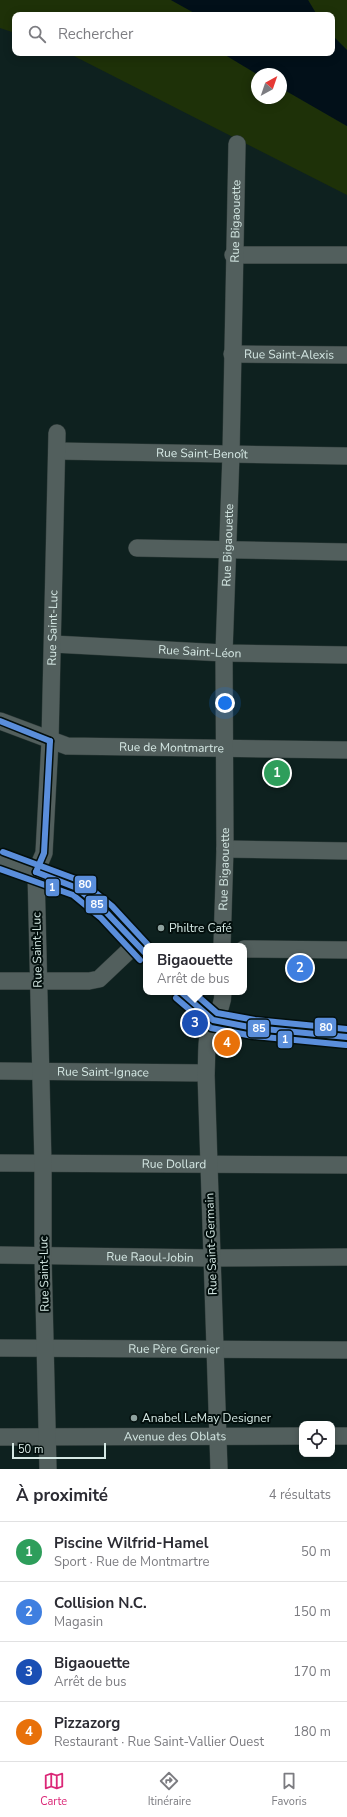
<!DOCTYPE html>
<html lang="fr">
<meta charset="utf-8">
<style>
body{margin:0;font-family:"Nunito Sans",sans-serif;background:#f2f2f3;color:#2b2b33}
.controls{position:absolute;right:12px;bottom:12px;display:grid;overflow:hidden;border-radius:8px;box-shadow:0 2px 10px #0003}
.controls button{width:36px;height:36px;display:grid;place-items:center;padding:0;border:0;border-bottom:1px solid #e1e1e2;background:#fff;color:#2b2b33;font:20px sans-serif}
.compass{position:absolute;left:251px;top:68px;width:36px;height:36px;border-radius:50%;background:#fff;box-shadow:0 2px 10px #0003;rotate:40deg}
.scale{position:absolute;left:12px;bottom:10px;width:94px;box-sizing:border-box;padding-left:4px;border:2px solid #d5e8e4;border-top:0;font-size:11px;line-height:14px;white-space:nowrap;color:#d5e8e4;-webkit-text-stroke:3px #030f0d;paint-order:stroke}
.you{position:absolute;left:225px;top:703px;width:14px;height:14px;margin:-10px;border:3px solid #fff;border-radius:50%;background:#1a73e8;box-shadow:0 0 0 6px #1a73e833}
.badge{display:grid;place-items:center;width:26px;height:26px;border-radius:50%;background:#db2777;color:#fff;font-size:13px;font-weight:700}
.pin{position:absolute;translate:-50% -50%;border:2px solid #fff;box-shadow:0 1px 4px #0006}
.popup{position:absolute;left:143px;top:943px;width:104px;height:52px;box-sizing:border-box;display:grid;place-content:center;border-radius:8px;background:#fff;filter:drop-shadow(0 1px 3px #0005);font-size:13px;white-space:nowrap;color:#7c7c81}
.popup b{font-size:15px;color:#2b2b33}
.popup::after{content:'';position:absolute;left:50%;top:100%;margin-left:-8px;border:8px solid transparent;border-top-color:#fff}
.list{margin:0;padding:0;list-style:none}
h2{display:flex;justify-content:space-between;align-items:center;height:52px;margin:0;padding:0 16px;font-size:17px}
h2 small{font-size:13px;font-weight:400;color:#7c7c81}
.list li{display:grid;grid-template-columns:26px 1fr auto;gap:12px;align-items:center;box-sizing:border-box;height:60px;padding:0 16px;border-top:1px solid #e1e1e2}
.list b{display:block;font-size:15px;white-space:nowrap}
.list p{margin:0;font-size:13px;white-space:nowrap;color:#7c7c81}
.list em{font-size:13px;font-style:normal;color:#7c7c81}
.icon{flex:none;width:22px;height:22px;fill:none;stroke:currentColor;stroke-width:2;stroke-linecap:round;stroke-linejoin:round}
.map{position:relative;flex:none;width:347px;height:1469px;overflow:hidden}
.search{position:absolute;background:#fff;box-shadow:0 2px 10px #0003;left:12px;right:12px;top:12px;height:44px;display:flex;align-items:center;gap:10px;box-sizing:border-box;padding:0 14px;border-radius:8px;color:#7c7c81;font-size:15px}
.sheet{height:292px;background:#fff}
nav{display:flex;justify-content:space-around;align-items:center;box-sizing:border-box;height:56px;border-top:1px solid #e1e1e2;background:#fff;font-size:11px;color:#7c7c81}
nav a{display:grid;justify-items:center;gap:2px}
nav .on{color:#db2777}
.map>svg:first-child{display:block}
</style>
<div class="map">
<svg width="347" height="1469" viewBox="0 0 347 1469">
<rect width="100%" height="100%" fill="#0e211f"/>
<g fill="#1e3108">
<path d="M0,0H171L198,15H15V33L0,28Z"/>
<path d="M308,0H347V50L332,35V15H317Z"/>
<path d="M68,53H222L257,74V98H281V88L347,126V195Z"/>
</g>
<g fill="#021019">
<path d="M171,0H308L317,15H198Z"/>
<path d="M332,35L347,50V126L281,88V74H257L222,53H332Z"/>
</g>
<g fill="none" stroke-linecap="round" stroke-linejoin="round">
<g stroke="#2e3b39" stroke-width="18">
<g id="minor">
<path d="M233,255H347"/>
<path id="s1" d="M232,354L347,355"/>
<path id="s2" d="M57,451L347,456"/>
<path d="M137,548L347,552"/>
<path id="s3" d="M53,644L224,653L347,655"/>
<path id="s4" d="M0,721L67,746L347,750"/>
<path d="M225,849L347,851"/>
<path d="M0,860L77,888L106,912L146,954"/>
<path id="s5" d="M222,946L225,849L224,653L231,454L237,144"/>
<path d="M244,949L347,950"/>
<path d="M0,981H89L99,979L137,943"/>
<path d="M181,992L213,1020L254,1028L347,1037"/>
<path id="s6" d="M0,1071L206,1073"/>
<path id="s7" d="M0,1163L347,1165"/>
<path id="s8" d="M0,1255L212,1258L347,1257"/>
<path id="s9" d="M0,1348L347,1350"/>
<path d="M332,1436H347"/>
<path id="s10" d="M0,1437L302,1436"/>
<path id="s11" d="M48,1469L43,1256V1164L36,872L44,853L50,741L57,433"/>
<path d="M219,1469L206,1073C207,1061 206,1048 208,1036C211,1018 223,1012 223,992"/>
</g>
</g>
<use href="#minor" stroke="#525f5d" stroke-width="17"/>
<g stroke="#030f0d" stroke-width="9">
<g id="bus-1">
<path d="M0,721L50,741"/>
<path d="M36,872L77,888L106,912L146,954"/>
<path d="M36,872L44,853L50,741"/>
<path d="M181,992L213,1020L254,1028L347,1037"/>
</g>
</g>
<g stroke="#030f0d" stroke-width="9">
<g id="bus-2">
<path d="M0,869L73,895L101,918L140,960"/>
<path d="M176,998L211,1028L253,1036L346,1045"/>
</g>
</g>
<g stroke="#030f0d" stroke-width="9">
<g id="bus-3">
<path d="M3,852L81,881L112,906L149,946"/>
<path d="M193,992L217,1013L255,1020L347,1029"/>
</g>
</g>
<use href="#bus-1" stroke="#5a8edb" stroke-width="6"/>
<use href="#bus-2" stroke="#5a8edb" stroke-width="6"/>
<use href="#bus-3" stroke="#5a8edb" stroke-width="6"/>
</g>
<g fill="#8fa29f" stroke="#030f0d" stroke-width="1.5">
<circle cx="161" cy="928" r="4"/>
<circle cx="134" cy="1418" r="4"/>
</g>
<g text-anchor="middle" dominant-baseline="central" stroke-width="4" stroke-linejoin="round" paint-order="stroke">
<g font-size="12" fill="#d5e8e4" stroke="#030f0d">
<text stroke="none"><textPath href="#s5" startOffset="725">Rue Bigaouette</textPath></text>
<text stroke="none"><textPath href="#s1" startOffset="57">Rue Saint-Alexis</textPath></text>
<text stroke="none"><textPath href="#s2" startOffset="145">Rue Saint-Benoît</textPath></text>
<text stroke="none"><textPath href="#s5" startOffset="401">Rue Bigaouette</textPath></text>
<text stroke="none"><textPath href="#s11" startOffset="843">Rue Saint-Luc</textPath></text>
<text stroke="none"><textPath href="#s3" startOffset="147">Rue Saint-Léon</textPath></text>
<text stroke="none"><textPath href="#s4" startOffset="176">Rue de Montmartre</textPath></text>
<text stroke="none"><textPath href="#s5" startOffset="77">Rue Bigaouette</textPath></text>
<text transform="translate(37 950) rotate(-91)">Rue Saint-Luc</text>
<text stroke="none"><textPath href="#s6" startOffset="103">Rue Saint-Ignace</textPath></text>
<text stroke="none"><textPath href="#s7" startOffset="174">Rue Dollard</textPath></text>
<text transform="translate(211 1244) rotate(-92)">Rue Saint-Germain</text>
<text stroke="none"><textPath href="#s8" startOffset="150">Rue Raoul-Jobin</textPath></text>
<text transform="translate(44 1274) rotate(-91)">Rue Saint-Luc</text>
<text stroke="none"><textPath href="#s9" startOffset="174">Rue Père Grenier</textPath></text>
<text stroke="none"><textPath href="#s10" startOffset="175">Avenue des Oblats</textPath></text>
</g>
<g font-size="12" fill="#d5e8e4" stroke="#030f0d" text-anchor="start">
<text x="169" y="928">Philtre Café</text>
<text x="142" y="1418">Anabel LeMay Designer</text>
</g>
</g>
<g stroke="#030f0d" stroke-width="1.5">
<rect x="74" y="875" width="23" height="19" rx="4" fill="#5a8edb"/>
<rect x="45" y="878" width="15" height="19" rx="4" fill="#5a8edb"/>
<rect x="85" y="895" width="23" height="19" rx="4" fill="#5a8edb"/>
<rect x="314" y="1017" width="23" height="20" rx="4" fill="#5a8edb"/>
<rect x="247" y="1019" width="23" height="19" rx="4" fill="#5a8edb"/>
<rect x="277" y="1030" width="16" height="19" rx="4" fill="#5a8edb"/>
</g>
<g font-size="11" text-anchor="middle" font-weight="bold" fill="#fff">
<text x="85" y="888">80</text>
<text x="52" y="891">1</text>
<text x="97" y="908">85</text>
<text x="326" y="1031">80</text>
<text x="259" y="1032">85</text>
<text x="285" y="1043">1</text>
</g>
</svg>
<div class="controls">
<button><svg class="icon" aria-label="locate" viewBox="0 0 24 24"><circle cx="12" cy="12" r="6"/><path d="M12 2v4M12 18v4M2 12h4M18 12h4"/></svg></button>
</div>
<svg class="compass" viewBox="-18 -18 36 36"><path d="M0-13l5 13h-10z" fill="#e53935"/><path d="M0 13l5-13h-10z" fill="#7c7c81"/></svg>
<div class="scale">50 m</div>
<div class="you"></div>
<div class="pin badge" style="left:277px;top:773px;background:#2e9e5b">1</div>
<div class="pin badge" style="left:300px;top:968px;background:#3f7fe0">2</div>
<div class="pin badge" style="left:195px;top:1023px;background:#1a4fb4">3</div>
<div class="popup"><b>Bigaouette</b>Arrêt de bus</div>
<div class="pin badge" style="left:227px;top:1043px;background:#e8710a">4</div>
<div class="search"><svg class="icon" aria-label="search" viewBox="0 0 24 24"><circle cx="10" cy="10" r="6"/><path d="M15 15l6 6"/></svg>Rechercher</div>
</div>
<section class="sheet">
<h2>À proximité<small>4 résultats</small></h2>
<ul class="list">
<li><span class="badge" style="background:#2e9e5b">1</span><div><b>Piscine Wilfrid-Hamel</b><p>Sport · Rue de Montmartre</p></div><em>50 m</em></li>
<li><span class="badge" style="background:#3f7fe0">2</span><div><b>Collision N.C.</b><p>Magasin</p></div><em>150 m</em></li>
<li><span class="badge" style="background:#1a4fb4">3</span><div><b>Bigaouette</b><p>Arrêt de bus</p></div><em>170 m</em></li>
<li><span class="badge" style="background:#e8710a">4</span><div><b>Pizzazorg</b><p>Restaurant · Rue Saint-Vallier Ouest</p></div><em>180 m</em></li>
</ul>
</section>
<nav>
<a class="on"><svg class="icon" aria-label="map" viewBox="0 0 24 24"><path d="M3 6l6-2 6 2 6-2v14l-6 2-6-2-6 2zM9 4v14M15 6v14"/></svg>Carte</a>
<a><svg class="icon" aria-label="directions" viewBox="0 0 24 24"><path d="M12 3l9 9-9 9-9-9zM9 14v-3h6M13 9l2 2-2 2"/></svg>Itinéraire</a>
<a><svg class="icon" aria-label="saved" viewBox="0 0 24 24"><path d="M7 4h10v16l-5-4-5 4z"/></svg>Favoris</a>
</nav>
